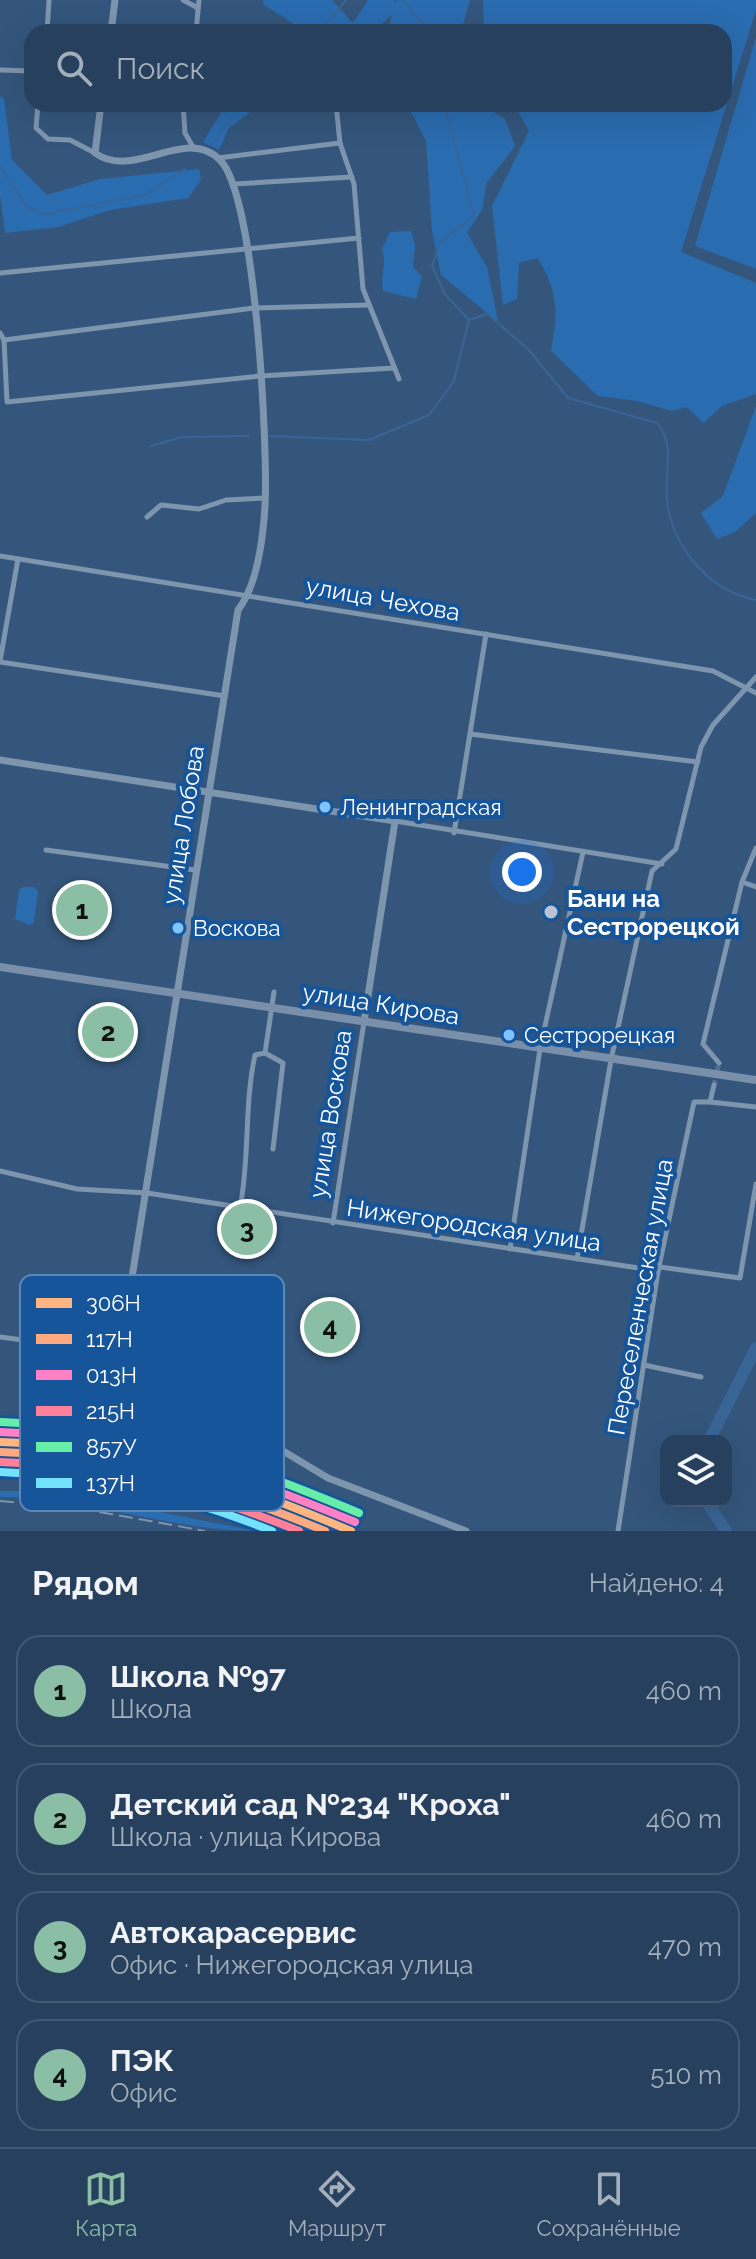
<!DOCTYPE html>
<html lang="ru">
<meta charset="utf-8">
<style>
body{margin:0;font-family:Raleway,sans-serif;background:#2f4763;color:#f1f3f6}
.controls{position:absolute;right:24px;bottom:24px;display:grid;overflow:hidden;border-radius:16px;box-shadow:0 8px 32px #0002}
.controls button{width:72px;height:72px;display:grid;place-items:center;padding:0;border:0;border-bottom:2px solid #435972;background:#27405d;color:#f1f3f6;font:40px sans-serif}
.you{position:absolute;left:522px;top:872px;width:28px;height:28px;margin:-20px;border:6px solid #fff;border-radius:50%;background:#1a73e8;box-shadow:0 0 0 12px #1a73e833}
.badge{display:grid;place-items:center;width:52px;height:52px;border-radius:50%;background:#8abfa5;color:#111;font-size:26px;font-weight:700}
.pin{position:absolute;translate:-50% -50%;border:4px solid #fff;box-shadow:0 2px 8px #0006}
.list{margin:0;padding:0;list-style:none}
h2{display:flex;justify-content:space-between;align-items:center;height:104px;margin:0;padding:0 32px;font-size:34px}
h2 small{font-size:26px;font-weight:400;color:#a4afbc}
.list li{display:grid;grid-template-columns:52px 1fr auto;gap:24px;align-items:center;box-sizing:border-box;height:112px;margin:0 16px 16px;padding:0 16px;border:2px solid #435972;border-radius:24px}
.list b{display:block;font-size:30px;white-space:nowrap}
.list p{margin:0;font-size:26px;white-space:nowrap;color:#a4afbc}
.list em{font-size:26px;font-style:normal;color:#a4afbc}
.icon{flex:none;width:44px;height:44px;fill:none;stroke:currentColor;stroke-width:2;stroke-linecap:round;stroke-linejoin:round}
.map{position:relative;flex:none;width:756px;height:1531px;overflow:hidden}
.search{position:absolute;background:#27405d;box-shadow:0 8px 32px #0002;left:24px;right:24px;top:24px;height:88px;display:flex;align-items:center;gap:20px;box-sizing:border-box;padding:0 28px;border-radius:24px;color:#a4afbc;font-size:30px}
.sheet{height:616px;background:#27405d}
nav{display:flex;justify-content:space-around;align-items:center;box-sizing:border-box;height:112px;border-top:2px solid #435972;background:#27405d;font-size:22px;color:#a4afbc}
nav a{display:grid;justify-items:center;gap:4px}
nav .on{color:#8abfa5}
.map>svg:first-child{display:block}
</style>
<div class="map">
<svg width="756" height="1531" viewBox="0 0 756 1531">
<rect width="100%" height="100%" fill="#34567c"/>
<g fill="#2a6cb0">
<path d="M263,0H332L353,23L368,0H395V4L397,0H470L461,32H388L392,15L372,32H290L293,23L264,5Z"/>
<path d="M483,0H756V10L681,252L756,283V394L722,406L703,423L687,407L672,411L637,401L598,396L551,351C558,310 559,295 538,258L519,263L517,299L503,305L492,206L529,131L516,108L502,104H724V32H484Z"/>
<path d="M756,37V269L695,246Z"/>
<path d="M0,96L4,99L12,160L47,195L100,179L199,169L201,180L188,198L110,210L58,227L5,233L0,195Z"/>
<path d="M214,104H261L229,128L219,150L203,142L221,113Z"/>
<path d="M407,104H480L505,119L515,146L486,184L483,208L467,233L487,267L498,322L441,275L432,231L426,141Z"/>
<path d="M411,231L415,244L413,267L422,276L416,299L383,291C380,276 387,262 382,249L390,232Z"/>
<path d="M756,406V513L735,532L717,539L701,513L723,496Z"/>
<path d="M23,887H34L38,891L34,922L30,925L15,919L19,890Z"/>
<path d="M15,1491L125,1505L256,1531C170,1531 87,1497 0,1497V1491Z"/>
</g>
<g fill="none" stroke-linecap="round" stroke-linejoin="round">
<g stroke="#396596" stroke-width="2">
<path d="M403,0L429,32"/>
<path d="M319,32L346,0"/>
<path d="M444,104L474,216L440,242L432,266L445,294L469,320L488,314L529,350L568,398L657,423C676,445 664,473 667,500C672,547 709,591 756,600"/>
<path d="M212,144L242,104"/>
<path d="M0,166L27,207L45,214L145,195L185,169"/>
<path d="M269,436L369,440L429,415L454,381L469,320"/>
<path d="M151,446L182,437L249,436"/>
</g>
<g stroke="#396596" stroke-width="12">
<path d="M709,1441L756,1348"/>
<path d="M706,1501L726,1531"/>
</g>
<path stroke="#526f90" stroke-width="5" stroke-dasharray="5 2.5" stroke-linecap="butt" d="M714,1085L719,1063"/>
<g stroke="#7e95ae" stroke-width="5">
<path d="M183,0L198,8"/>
<path d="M47,32L49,0"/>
<path d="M196,32L199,0"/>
<path d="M0,70L32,71"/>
<path d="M38,104L36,128L48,139L70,140L95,153"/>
<path d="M183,104L185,133L193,147"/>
<path d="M336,104L340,143L354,184L363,289L399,379"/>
<path d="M218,158L340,143"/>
<path d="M234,184L352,177"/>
<path d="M0,273L359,238"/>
<path d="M0,333L4,340L7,402L260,376L394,368"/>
<path d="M4,340L254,308L369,305"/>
<path d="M147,517L161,505L199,509L226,500L265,498"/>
<path d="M0,556L713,671L756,693"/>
<path d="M0,661L18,559"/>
<path d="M0,662L225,696"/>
<path d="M470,734L698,762"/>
<path d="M395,821L662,864"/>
<path d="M454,833L486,634"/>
<path d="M46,850L195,870"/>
<path d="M742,882L756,887"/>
<path d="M265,1053L283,1063L273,1149"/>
<path d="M719,1063L703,1044L742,882L756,848"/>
<path d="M710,1102L756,1107"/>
<path d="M0,1171L77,1189L147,1193L658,1271"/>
<path d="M240,1208C250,1157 244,1105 255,1055L265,1053L274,992"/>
<path d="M333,1223L364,1022"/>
<path d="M510,1249L540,1049L583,852"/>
<path d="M577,1259L611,1060L652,871L676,849L701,747L713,725L756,677"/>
<path d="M660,1267L740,1278L756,1184"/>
<path d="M0,1337L120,1353"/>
<path d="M644,1365L701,1377"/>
<path d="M618,1531L658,1271L694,1102H710L714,1085"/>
</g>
<g stroke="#7e95ae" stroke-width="7">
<path d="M111,32L115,0"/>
<path d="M101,104L95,153C134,181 185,125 220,160C256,196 268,449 265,506C263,539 258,584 238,610L120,1353L328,1478L466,1531"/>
<path d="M0,760L395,821L364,1022"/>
</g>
<path stroke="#7a90aa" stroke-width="8" d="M0,967L675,1068"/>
<g stroke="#7e94ac" stroke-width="2" stroke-dasharray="14 6" stroke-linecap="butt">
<path d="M0,1438H42"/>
<path d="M31,1442L88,1438L159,1447"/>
<path d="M0,1462L82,1473L235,1507"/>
<path d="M0,1501L72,1507L205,1531"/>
</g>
<path stroke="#7a90aa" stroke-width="8" d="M675,1068L756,1080"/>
<g stroke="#16559a" stroke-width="14">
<path id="rail-1" d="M0,1442C137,1446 227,1479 351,1531"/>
</g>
<g stroke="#16559a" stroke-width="14">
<path id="rail-2" d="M0,1452C123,1456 212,1484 325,1531"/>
</g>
<g stroke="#16559a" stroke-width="14">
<path id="rail-3" d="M0,1432C138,1437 229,1470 355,1522"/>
</g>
<g stroke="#16559a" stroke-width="14">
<path id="rail-4" d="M0,1462C110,1466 198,1490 299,1531"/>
</g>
<g stroke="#16559a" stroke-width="14">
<path id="rail-5" d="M1,1422C140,1427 232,1460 359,1513"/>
</g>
<g stroke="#16559a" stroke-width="14">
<path id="rail-6" d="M0,1472C96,1475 183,1495 272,1531"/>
</g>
<use href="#rail-1" stroke="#ffb580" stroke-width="8"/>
<use href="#rail-2" stroke="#ffa980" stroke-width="8"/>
<use href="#rail-3" stroke="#ff80c5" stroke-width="8"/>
<use href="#rail-4" stroke="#ff8098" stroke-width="8"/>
<use href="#rail-5" stroke="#66eda8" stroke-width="8"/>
<use href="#rail-6" stroke="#73e2fa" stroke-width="8"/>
</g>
<g fill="#80c4ff" stroke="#16559a" stroke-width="3">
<circle cx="325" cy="807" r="7"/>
<circle cx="178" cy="928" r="7"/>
<circle cx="509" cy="1035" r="7"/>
</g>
<circle fill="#b8c4d1" stroke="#16559a" stroke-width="3" cx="551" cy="912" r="8"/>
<g text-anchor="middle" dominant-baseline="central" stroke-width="8" stroke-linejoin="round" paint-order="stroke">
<g font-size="22" fill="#fff" stroke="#16559a" text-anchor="start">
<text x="340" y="807">Ленинградская</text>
<text x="193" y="928">Воскова</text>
<text x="524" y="1035">Сестрорецкая</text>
</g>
<g font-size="24" fill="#fff" stroke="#16559a">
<text transform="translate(383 599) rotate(10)">улица Чехова</text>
<text transform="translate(183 825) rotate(-81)">улица Лобова</text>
<text transform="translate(381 1004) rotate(9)">улица Кирова</text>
<text transform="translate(330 1114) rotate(-81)">улица Воскова</text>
<text transform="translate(474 1225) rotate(8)">Нижегородская улица</text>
<text transform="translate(640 1297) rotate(-80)">Переселенческая улица</text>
</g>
<g font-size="24" font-weight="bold" fill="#fff" stroke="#16559a" text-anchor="start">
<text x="567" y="898">Бани на<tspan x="567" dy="28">Сестрорецкой</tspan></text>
</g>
</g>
<rect x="20" y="1275" width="264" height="236" rx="12" fill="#16559a" stroke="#5c88b8" stroke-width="2"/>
<rect x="36" y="1298" width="36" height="10" fill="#ffb580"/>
<rect x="36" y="1334" width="36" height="10" fill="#ffa980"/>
<rect x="36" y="1370" width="36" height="10" fill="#ff80c5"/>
<rect x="36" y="1406" width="36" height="10" fill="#ff8098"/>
<rect x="36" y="1442" width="36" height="10" fill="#66eda8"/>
<rect x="36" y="1478" width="36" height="10" fill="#73e2fa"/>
<g font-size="22" fill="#fff">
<text x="86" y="1311">306Н</text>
<text x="86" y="1347">117Н</text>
<text x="86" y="1383">013Н</text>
<text x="86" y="1419">215Н</text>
<text x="86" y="1455">857У</text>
<text x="86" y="1491">137Н</text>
</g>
</svg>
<div class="controls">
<button><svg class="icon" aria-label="layers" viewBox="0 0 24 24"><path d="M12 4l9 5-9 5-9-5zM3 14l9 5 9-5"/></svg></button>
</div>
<div class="you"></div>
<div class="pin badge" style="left:82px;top:910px">1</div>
<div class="pin badge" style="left:108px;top:1032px">2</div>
<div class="pin badge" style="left:247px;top:1229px">3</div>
<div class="pin badge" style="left:330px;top:1327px">4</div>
<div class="search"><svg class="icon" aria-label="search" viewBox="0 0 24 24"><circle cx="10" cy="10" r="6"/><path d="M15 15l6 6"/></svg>Поиск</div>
</div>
<section class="sheet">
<h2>Рядом<small>Найдено: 4</small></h2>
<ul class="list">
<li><span class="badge">1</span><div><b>Школа №97</b><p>Школа</p></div><em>460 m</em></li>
<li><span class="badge">2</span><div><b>Детский сад №234 &quot;Кроха&quot;</b><p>Школа · улица Кирова</p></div><em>460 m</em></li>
<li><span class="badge">3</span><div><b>Автокарасервис</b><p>Офис · Нижегородская улица</p></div><em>470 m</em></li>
<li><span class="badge">4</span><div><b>ПЭК</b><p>Офис</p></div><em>510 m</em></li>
</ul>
</section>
<nav>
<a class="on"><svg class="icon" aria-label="map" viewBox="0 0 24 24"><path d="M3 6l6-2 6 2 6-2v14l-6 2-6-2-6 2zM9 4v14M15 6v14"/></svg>Карта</a>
<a><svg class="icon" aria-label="directions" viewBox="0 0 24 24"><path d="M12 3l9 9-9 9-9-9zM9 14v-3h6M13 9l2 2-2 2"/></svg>Маршрут</a>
<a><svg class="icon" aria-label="saved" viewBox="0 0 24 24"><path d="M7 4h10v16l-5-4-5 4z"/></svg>Сохранённые</a>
</nav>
